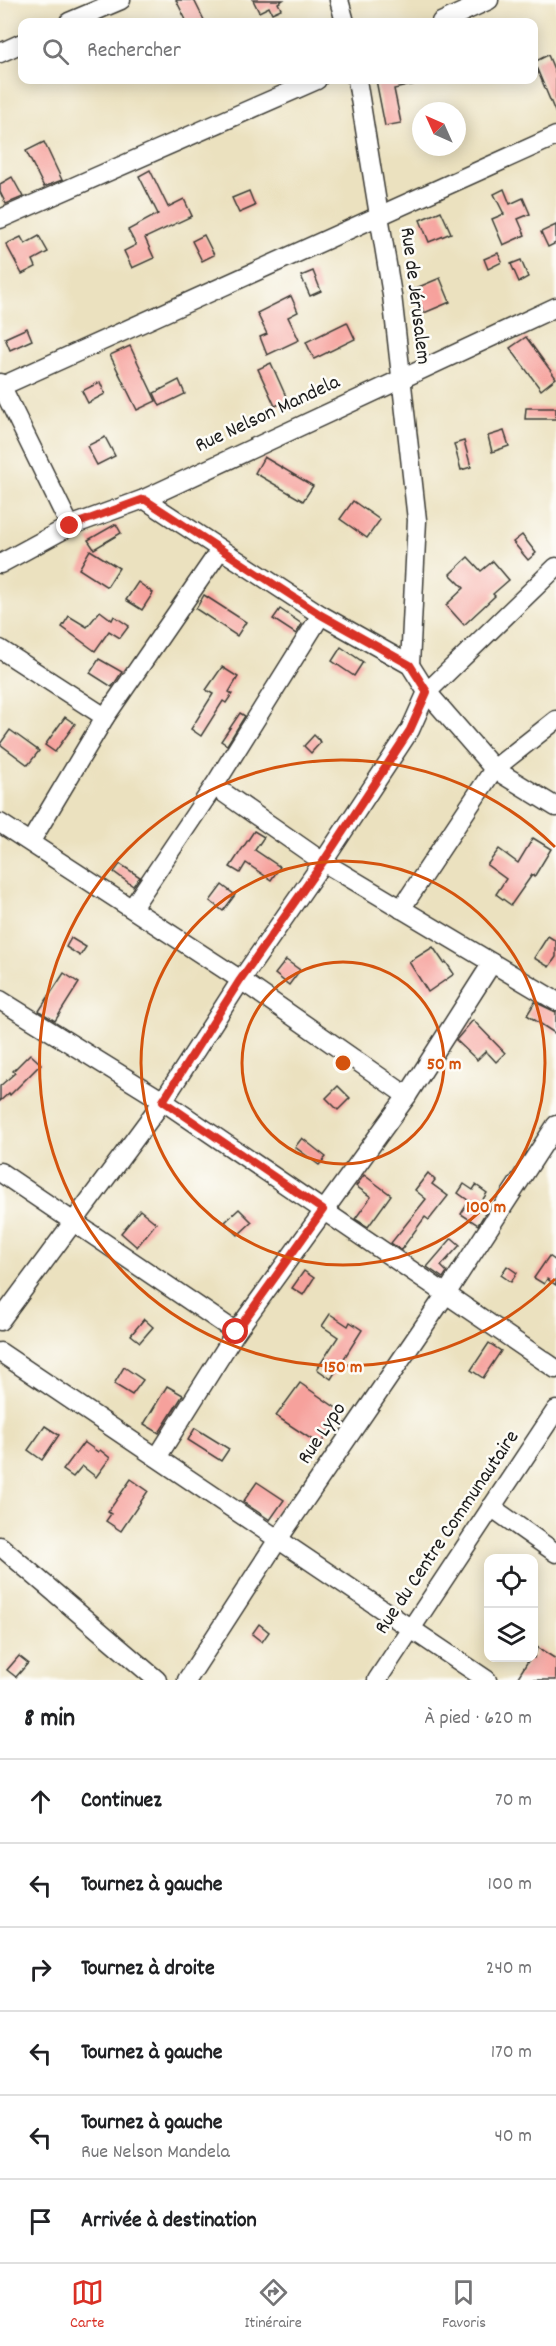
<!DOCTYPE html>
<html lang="fr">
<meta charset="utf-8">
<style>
body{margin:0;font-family:Dekko,sans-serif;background:#f2f2f2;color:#202124}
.controls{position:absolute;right:18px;bottom:18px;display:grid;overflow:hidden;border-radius:12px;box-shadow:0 3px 15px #0003}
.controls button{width:54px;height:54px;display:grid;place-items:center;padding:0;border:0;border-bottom:2px solid #e0e0e0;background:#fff;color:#202124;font:30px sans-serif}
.compass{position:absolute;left:412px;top:102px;width:54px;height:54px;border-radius:50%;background:#fff;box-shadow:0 3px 15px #0003;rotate:315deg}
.stop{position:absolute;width:18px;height:18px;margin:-14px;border:4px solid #d93025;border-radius:50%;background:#fff}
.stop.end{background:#d93025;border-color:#fff;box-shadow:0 2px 6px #0008}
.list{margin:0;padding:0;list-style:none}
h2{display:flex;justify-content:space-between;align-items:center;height:78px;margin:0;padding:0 24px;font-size:26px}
h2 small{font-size:20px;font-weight:400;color:#757577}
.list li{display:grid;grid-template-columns:39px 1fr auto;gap:18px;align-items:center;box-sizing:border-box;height:84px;padding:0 24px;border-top:2px solid #e0e0e0}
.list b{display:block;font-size:22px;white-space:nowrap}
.list p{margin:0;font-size:20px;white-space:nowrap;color:#757577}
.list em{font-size:20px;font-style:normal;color:#757577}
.icon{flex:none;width:33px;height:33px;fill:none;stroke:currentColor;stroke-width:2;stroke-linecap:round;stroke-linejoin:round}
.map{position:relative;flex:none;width:556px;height:1680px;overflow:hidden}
.search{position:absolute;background:#fff;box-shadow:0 3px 15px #0003;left:18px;right:18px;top:18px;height:66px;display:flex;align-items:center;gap:15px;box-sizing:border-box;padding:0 21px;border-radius:12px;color:#757577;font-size:22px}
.sheet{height:582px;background:#fff}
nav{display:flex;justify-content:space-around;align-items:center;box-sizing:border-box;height:84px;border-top:2px solid #e0e0e0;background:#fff;font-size:16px;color:#757577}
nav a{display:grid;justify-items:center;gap:3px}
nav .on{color:#d93025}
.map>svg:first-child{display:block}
</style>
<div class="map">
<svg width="556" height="1680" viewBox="0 0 556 1680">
<rect width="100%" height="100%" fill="#fdfcf7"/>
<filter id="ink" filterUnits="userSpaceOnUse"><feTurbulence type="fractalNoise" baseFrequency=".0167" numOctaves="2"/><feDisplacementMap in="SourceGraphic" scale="12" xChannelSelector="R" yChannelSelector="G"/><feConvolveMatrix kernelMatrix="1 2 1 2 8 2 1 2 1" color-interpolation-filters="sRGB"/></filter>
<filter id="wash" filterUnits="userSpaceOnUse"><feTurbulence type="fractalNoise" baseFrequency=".008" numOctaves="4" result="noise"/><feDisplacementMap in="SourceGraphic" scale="24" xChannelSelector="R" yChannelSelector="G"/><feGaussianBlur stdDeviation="1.35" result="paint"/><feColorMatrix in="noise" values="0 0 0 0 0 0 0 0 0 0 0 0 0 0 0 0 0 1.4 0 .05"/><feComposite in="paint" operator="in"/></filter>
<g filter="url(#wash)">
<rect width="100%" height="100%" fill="#ebe1bf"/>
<g id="blocks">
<g fill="#f6a19c">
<path d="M176,0H194L205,22H187Z"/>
<path d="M253,0H283L278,3L281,9L272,13L269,7L259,12Z"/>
<path d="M548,55L556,74V114L534,62Z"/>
<path d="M376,80H416V84L394,89L401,123L385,126Z"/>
<path d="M44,142L62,180L44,187L26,151Z"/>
<path d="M150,170L168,207L184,199L192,216L145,238L154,258L132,268L124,251L136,245L128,230L158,214L139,176Z"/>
<path d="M12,177L23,197L6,204L0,192V184Z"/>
<path d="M504,189L510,204L523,198L530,214L518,219L525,235L503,245L492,219L504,214L494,194Z"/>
<path d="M249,191L255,206L239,213L232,198Z"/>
<path d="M441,211L451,233L429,242L420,220Z"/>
<path d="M556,225V243L548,247L541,232Z"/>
<path d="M204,235L214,255L202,261L192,241Z"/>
<path d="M39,236L48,252L33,260L36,267L22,274L6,244L21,237L25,244Z"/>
<path d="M498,253L502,262L488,269L484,259Z"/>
<path d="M521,260L528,277L519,282L511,264Z"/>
<path d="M313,271L321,291L310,296L301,276Z"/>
<path d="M440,278L450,302L424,313L414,289Z"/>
<path d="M291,296L298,312L288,317L299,340L267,355L260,337L267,334L257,313Z"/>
<path d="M347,322L355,339L314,359L306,342Z"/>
<path d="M27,328L32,340L10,350L5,338Z"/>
<path d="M526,337L556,378L541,390L510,348Z"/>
<path d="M130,346L156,401L137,410L110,355Z"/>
<path d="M271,363L288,401L275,406L258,369Z"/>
<path d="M179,380L185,394L160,406L154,393Z"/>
<path d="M100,382L105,394L88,403L82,391Z"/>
<path d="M526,408H556V419H525Z"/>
<path d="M504,431L509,446L492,452L488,436Z"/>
<path d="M105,437L115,456L97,465L87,446Z"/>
<path d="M464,441L471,467L461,470L454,444Z"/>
<path d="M264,457L313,486L303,501L255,473Z"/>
<path d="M353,501L380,520L367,538L340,519Z"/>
<path d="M116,524L121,533L94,549L88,540Z"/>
<path d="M522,535L536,553L528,560L513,542Z"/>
<path d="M90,550L119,568L107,587L79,569Z"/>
<path d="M468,557L481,571L493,561L509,580L493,594L495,596L464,625L446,605L464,588L450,574Z"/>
<path d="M138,582L153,593L142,610L126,600Z"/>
<path d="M204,595L246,622L237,636L196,609Z"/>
<path d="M280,609L302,624L296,634L273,619Z"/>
<path d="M100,611L112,620L114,616L129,626L120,638L109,631L95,651L62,627L69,616L87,627Z"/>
<path d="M341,647L363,662L354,676L332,661Z"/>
<path d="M99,659L122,672L112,687L90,673Z"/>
<path d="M222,667L238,677L229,692L232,694L226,703L223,701L201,736L191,729L213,694L206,690Z"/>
<path d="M240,713L245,716L227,745L221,741Z"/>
<path d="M65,717L75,724L55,752L45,745Z"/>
<path d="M10,730L39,751L28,765L0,744Z"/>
<path d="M314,735L321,742L311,753L304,746Z"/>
<path d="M254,831L264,837L255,850L280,867L271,880L246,863L240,873L230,867Z"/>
<path d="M533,838L551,849L534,877L532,875L511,905L496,894L506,879L487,865L499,849L518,863Z"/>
<path d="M120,864L140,877L133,886L114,872Z"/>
<path d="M222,885L235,895L223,911L210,901Z"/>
<path d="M548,936L556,941V957L549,967L534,958Z"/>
<path d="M71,938L86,947L80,956L66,947Z"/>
<path d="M433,947L444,963L446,962L454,974L428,992L409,962Z"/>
<path d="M286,960L300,970L289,985L275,974Z"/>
<path d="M64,973L79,983L55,1021L39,1011Z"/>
<path d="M535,1002L556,1012V1034L527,1015Z"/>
<path d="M473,1020L505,1053L496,1062L486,1051L477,1060L456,1040Z"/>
<path d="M30,1054L41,1064L10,1095L9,1093L0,1101V1086L15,1073L13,1071Z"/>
<path d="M338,1086L350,1098L338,1110L326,1098Z"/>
<path d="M302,1138L326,1157L319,1165L295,1147Z"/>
<path d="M428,1173L435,1180L432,1184L448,1196L429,1220L425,1217L401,1250L391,1243L426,1199L415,1190Z"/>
<path d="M364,1175L391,1195L368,1227L355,1219L371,1197L356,1186Z"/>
<path d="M464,1184L473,1190L476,1185L487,1193L478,1207L486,1212L478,1225L461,1214L469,1201L458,1193Z"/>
<path d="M239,1209L252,1222L238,1235L225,1222Z"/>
<path d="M140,1210L156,1223L137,1247L121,1233Z"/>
<path d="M452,1238L460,1245L441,1266L447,1272L443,1278L427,1267Z"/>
<path d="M549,1256L556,1261V1285L547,1279L544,1284L534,1278Z"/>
<path d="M507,1266L517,1273L511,1282L501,1275Z"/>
<path d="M304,1271L314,1278L303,1295L292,1288Z"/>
<path d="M330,1314L348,1326L350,1322L362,1330L331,1379L317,1369L338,1337L322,1326Z"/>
<path d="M144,1319L153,1327L140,1342L131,1335Z"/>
<path d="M489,1343L501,1351L483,1378L471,1370Z"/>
<path d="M124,1367L143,1380L132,1395L114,1384Z"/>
<path d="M300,1383L342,1412L320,1445L276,1416Z"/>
<path d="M167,1386L183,1395L159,1433L144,1424Z"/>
<path d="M45,1426L59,1435L42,1460L28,1450Z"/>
<path d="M195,1428L229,1449L221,1461L188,1440Z"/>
<path d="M84,1442L98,1452L100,1450L110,1458L96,1477L82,1466L73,1477L63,1470Z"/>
<path d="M131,1479L148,1491L121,1531L106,1521L111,1514L108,1512Z"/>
<path d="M257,1482L284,1500L270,1520L243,1502Z"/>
<path d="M259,1624L269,1632L262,1642L252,1634Z"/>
<path d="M537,1647L556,1659V1680H516L530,1658H534Z"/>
<path d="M19,1656L28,1663L16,1677L7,1670Z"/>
</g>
</g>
</g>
<g filter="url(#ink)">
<use href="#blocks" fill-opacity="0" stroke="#3b3a34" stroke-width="1.5"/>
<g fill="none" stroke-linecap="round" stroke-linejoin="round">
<g stroke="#3b3a34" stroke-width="21">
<g id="minor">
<path d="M339,0L345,22"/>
<path d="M69,22L121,0"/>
<path d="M441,22L489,0"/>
<path d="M0,53L22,43"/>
<path d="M357,80L392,295L417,520L410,665"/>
<path d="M0,219L317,80"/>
<path d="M0,383L70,526"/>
<path d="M0,387L556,136"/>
<path d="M144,499L321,615L410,665L427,692L494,769L556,807"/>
<path d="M0,564L70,526L144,499L556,307"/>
<path d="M0,649L105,717"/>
<path d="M214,786L323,862L556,1001"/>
<path d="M0,823L241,980L407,1096"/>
<path d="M31,841L105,717L220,550"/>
<path d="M132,908L214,786L321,615"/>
<path d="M401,909L494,769L556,720"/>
<path d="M0,1000L163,1101L556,1369"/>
<path d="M0,1172L236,1332"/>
<path d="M0,1321L163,1101L241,980L323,862L410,730L427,692L556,567"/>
<path d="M0,1352L487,1680"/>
<path d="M158,1456L236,1332L407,1096L492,963"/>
<path d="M491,1507L556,1553"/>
<path d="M0,1546L157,1680"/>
<path d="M187,1680L279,1538L446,1294L556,1125"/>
<path d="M377,1680L556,1410"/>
</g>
</g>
<use href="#minor" stroke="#fff" stroke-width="18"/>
</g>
</g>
<g fill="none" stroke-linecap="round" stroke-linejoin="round" filter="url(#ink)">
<path stroke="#d93025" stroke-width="8" d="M70,526L144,499L321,615L410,665L427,692L410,730L323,862L240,980L163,1101L323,1210L236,1332"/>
</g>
<g fill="none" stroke="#d4530e" stroke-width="3">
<circle cx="343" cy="1063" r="101"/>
<circle cx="343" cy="1063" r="202"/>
<path d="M555 1279A303 303 0 1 1 555 847"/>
</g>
<g text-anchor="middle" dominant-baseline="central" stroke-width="5" stroke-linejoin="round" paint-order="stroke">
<g font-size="21" fill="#1c1c1c" stroke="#fdfcf7">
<text transform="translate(414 296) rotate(83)">Rue de Jérusalem</text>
<text transform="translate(268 415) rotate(-25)">Rue Nelson Mandela</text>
<text transform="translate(323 1434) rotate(-56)">Rue Lypo</text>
<text transform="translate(448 1533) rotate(-56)">Rue du Centre Communautaire</text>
</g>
</g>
<circle cx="343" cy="1063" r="9" fill="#d4530e" stroke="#fdfcf7" stroke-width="3"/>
<g font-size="18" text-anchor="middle" font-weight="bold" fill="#d4530e" stroke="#fdfcf7" stroke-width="5" stroke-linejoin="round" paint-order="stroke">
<text x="444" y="1069">50 m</text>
<text x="486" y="1212">100 m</text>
<text x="343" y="1372">150 m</text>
</g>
</svg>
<div class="controls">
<button><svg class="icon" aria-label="locate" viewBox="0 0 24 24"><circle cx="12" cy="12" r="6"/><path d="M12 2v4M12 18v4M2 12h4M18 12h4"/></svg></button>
<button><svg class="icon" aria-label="layers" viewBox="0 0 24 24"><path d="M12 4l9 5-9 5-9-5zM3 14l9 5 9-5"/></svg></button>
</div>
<svg class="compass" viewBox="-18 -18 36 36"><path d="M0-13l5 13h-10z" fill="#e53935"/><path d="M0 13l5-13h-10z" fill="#757577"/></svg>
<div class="stop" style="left:236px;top:1332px"></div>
<div class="stop end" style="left:70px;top:526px"></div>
<div class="search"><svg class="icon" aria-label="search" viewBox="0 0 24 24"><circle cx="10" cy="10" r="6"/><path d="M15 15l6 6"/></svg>Rechercher</div>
</div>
<section class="sheet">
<h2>8 min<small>À pied · 620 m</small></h2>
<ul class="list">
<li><svg class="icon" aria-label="ahead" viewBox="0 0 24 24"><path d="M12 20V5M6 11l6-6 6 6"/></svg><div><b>Continuez</b></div><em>70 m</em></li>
<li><svg class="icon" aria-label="left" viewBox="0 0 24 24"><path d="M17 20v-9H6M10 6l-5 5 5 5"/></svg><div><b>Tournez à gauche</b></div><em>100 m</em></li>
<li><svg class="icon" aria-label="right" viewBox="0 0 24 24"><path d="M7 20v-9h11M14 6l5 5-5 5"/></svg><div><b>Tournez à droite</b></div><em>240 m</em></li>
<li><svg class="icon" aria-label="left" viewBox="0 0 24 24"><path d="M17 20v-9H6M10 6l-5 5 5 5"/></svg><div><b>Tournez à gauche</b></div><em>170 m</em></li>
<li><svg class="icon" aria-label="left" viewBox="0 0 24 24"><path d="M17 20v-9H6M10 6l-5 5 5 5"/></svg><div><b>Tournez à gauche</b><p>Rue Nelson Mandela</p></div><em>40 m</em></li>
<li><svg class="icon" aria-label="arrive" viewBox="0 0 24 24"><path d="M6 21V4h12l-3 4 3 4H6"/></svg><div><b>Arrivée à destination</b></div></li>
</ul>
</section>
<nav>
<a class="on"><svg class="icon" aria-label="map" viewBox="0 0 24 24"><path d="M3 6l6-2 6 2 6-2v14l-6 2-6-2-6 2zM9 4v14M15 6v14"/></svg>Carte</a>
<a><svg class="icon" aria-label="directions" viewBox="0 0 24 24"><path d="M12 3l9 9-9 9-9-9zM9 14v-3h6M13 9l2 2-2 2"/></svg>Itinéraire</a>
<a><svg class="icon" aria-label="saved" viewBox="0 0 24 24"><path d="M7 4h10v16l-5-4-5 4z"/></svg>Favoris</a>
</nav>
